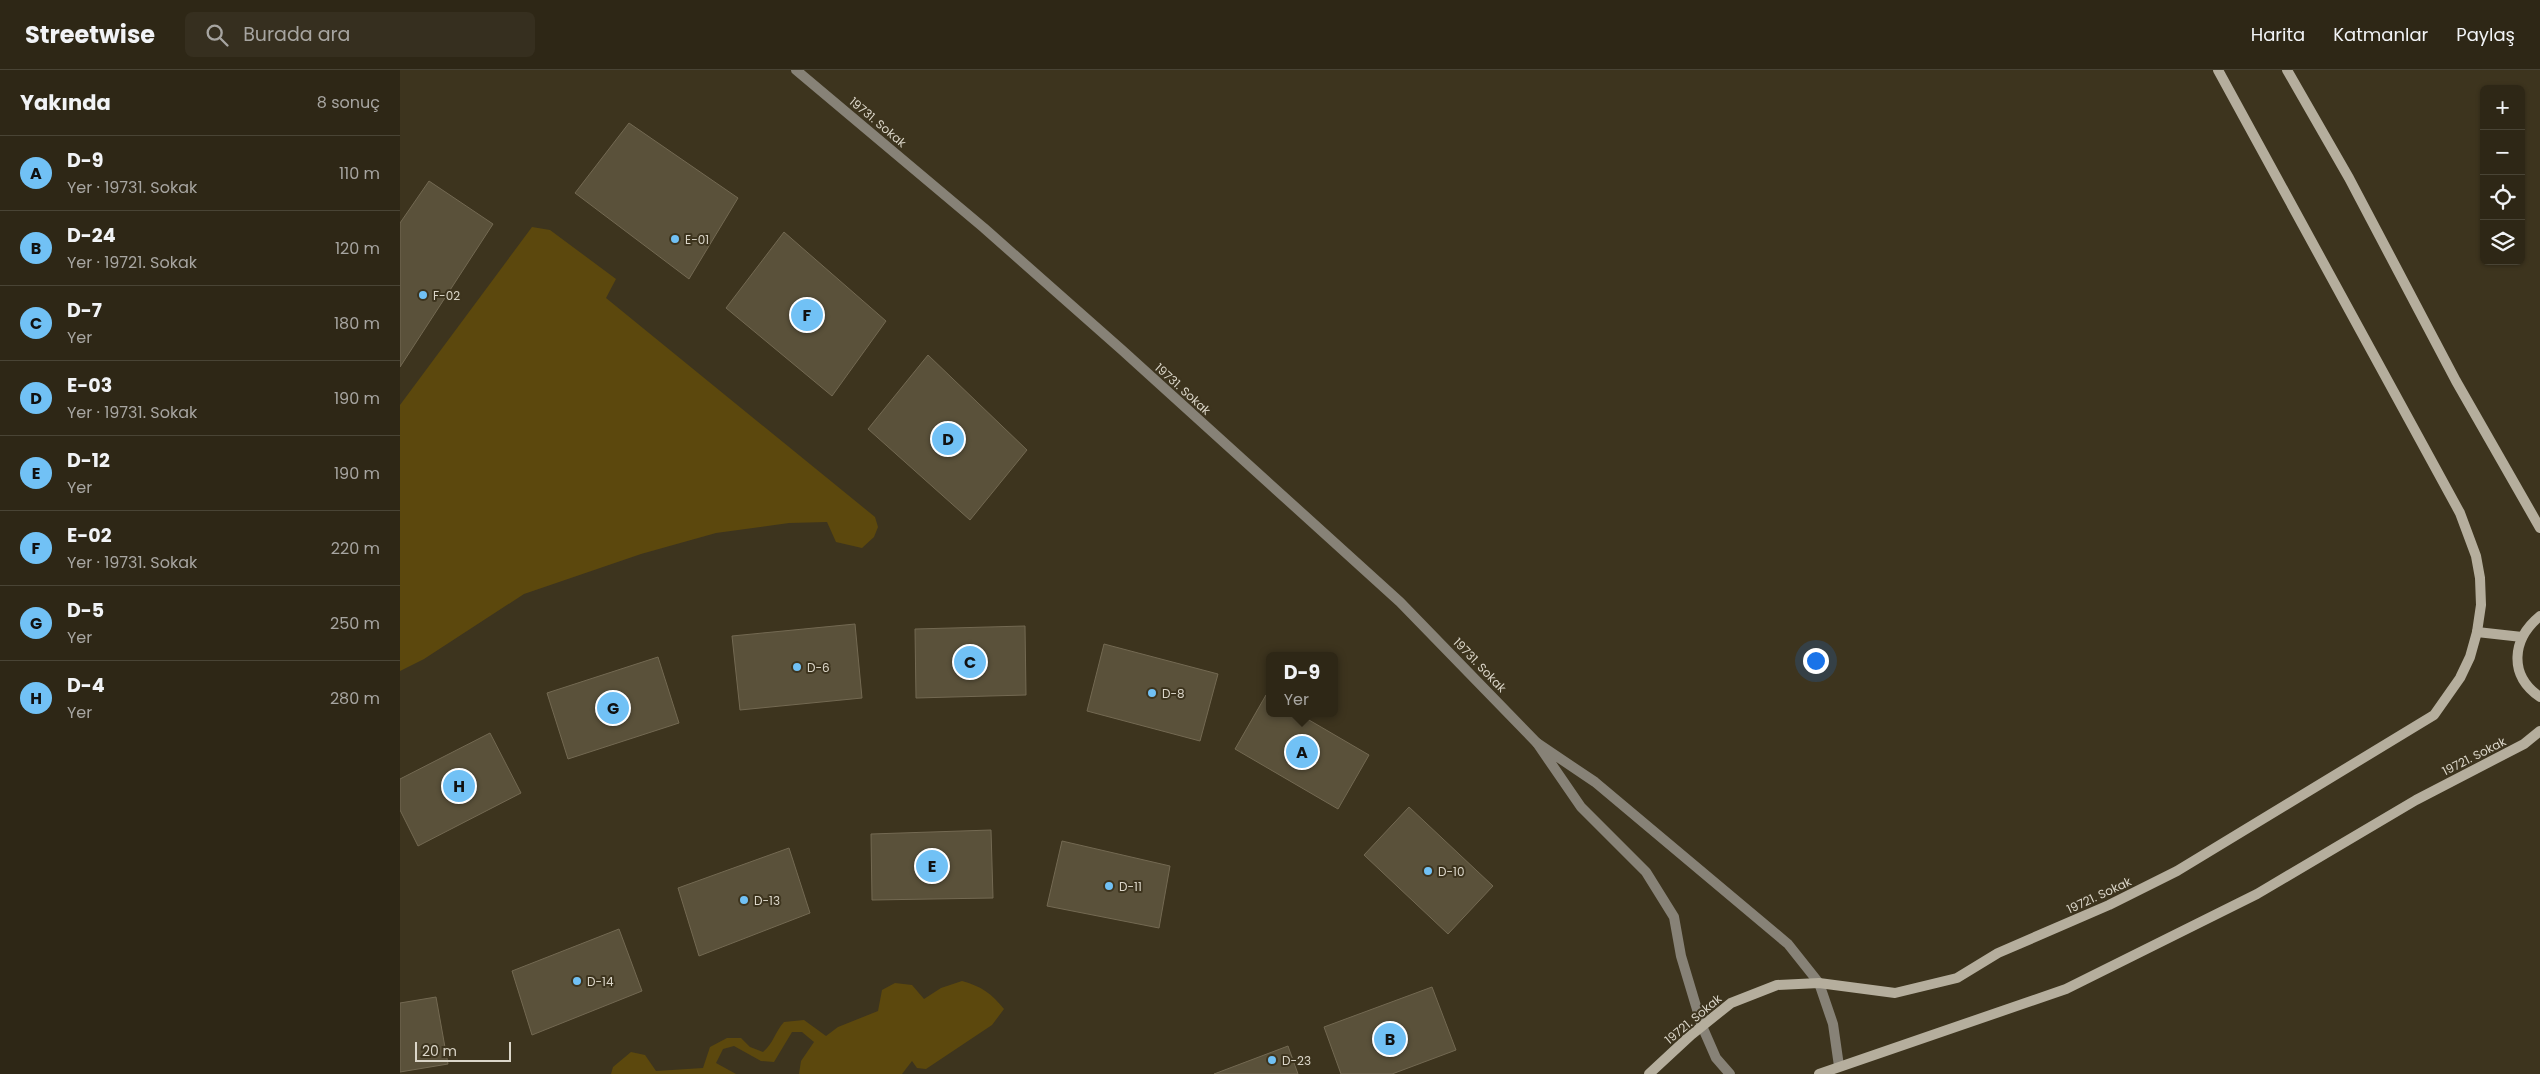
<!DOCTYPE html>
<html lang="tr">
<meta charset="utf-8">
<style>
body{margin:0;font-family:Poppins,sans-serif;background:#362f1f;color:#f1f3f6}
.controls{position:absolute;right:15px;top:15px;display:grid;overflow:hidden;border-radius:8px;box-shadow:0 1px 4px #0004}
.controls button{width:45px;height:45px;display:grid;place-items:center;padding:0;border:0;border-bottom:1px solid #494435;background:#2e2716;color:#f1f3f6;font:25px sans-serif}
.scale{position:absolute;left:15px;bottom:12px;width:96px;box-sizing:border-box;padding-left:5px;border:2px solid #dbd6c9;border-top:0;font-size:14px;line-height:18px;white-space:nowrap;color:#dbd6c9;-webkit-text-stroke:4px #3d341e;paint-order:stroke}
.you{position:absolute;left:1415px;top:590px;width:18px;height:18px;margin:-12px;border:4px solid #fff;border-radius:50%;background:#1a73e8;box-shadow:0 0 0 8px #1a73e833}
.badge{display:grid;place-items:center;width:32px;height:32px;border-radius:50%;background:#71c1f5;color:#111;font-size:16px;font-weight:700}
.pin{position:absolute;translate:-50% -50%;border:2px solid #fff;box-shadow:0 1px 5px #0006}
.popup{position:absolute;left:866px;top:582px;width:72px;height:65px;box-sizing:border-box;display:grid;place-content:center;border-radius:8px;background:#2e2716;filter:drop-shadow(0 1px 4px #0005);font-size:16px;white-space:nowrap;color:#a7a5a1}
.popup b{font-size:19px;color:#f1f3f6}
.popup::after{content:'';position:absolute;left:50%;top:100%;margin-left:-10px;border:10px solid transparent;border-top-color:#2e2716}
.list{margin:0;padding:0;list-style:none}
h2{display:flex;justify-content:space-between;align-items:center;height:65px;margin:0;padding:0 20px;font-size:21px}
h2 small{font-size:16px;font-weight:400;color:#a7a5a1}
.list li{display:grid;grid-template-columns:32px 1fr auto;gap:15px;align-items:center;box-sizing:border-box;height:75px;padding:0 20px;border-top:1px solid #494435}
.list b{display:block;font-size:19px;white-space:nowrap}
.list p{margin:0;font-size:16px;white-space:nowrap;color:#a7a5a1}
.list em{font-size:16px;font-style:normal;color:#a7a5a1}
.icon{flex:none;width:28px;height:28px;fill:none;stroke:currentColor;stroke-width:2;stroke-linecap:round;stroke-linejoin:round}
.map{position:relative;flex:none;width:2140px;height:1004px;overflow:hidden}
header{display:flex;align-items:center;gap:30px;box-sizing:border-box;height:70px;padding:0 25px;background:#2e2716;border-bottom:1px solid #494435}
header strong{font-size:24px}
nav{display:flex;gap:28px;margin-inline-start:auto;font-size:18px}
.search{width:350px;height:45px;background:#362f1f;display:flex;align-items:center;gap:12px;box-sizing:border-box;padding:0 18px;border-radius:8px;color:#a7a5a1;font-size:19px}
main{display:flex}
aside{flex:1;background:#2e2716}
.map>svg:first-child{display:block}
</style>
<header>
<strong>Streetwise</strong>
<div class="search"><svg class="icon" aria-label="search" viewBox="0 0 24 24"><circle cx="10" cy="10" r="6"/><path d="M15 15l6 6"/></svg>Burada ara</div>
<nav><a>Harita</a><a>Katmanlar</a><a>Paylaş</a></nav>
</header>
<main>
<aside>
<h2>Yakında<small>8 sonuç</small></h2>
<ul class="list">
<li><span class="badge">A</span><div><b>D-9</b><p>Yer · 19731. Sokak</p></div><em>110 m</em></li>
<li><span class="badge">B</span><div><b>D-24</b><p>Yer · 19721. Sokak</p></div><em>120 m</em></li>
<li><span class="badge">C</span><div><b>D-7</b><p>Yer</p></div><em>180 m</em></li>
<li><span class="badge">D</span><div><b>E-03</b><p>Yer · 19731. Sokak</p></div><em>190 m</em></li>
<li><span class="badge">E</span><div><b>D-12</b><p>Yer</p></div><em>190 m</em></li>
<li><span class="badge">F</span><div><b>E-02</b><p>Yer · 19731. Sokak</p></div><em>220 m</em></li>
<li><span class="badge">G</span><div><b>D-5</b><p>Yer</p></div><em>250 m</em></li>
<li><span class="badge">H</span><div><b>D-4</b><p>Yer</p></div><em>280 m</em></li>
</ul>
</aside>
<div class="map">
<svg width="2140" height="1004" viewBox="0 0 2140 1004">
<rect width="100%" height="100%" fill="#3d341e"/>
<g fill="#5c480d">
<path d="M132,157L150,160L216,209L206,228L475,447L478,457L474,467L462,478L436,472L427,452L389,453L316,463L241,484L124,524L24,589L0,601V335Z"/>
<path d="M562,911C581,916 592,924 604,939L592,955L526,999L517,998L512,991L502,1004H399L401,991L414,972L402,962H392L374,992L361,991L334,976L323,979L316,993L336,1004H211L213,997L231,982L245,985L256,1001L303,998L310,977L327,968H341L350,977L363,982C373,974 375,962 384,952L404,950L426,966L438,957L478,941L482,920L495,913L512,915L524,929L541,918Z"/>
</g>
<g fill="#5a513a" stroke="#736952">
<path d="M229,53L338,128L289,209L175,123Z"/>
<path d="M29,111L93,154L0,297V153Z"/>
<path d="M384,162L486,251L432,326L326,238Z"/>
<path d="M528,285L627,380L570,450L468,359Z"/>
<path d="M455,554L462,628L340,640L332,566Z"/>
<path d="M625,556L626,625L516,628L515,559Z"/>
<path d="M704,574L818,604L800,671L687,641Z"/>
<path d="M258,587L279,653L168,689L147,623Z"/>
<path d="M866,625L870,628V643H897L969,685L938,739L835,679Z"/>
<path d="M90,663L121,723L18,776L0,740V709Z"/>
<path d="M1009,737L1093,816L1048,864L964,785Z"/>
<path d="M591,760L593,828L472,830L471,764Z"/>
<path d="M662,771L770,796L759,858L647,836Z"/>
<path d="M389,778L410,843L299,886L278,818Z"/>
<path d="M219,859L242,921L132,965L112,901Z"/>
<path d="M1032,917L1056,980L992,1004H941L924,957Z"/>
<path d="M36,927L48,994L0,1002V933Z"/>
<path d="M888,976L898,1004H814Z"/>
</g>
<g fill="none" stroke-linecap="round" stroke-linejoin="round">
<g stroke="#878277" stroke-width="10">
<path d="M396,0L584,158L722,280L1000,532L1137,673"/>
<path d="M1330,1004L1316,988L1302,956L1281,886L1274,847L1246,802L1181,737L1137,673L1195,712L1388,874L1419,913L1433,954L1439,996"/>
</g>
<g stroke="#b5ae9d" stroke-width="10">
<path d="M1887,0L1949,108L2056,311L2140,458"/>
<path d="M2140,546C2112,569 2108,605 2140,627"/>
<path d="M2077,562L2122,567"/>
<path d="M1249,1004L1291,965L1331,933L1377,915L1419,913L1495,923L1557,908L1598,883L1709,835L1777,801L2034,645L2060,608L2070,587L2077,562L2081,535L2080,508L2076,486L2060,443L1818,0"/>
<path d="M1419,1004L1666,919L1857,824L2016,730L2124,674L2140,661"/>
</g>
</g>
<g fill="#71c1f5" stroke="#3d341e" stroke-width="2">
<circle cx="275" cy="169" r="5"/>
<circle cx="23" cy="225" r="5"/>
<circle cx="397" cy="597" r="5"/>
<circle cx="752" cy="623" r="5"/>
<circle cx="1028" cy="801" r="5"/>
<circle cx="709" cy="816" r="5"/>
<circle cx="344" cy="830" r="5"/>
<circle cx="177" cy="911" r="5"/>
<circle cx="872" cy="990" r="5"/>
</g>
<g text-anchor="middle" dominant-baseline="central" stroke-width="4" stroke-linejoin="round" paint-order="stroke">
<g font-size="12" fill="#dbd6c9" stroke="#3d341e">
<text transform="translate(478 52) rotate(40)">19731. Sokak</text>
<text transform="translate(783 319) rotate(42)">19731. Sokak</text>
<text transform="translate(1080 595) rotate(46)">19731. Sokak</text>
<text transform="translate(2074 686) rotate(-27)">19721. Sokak</text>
<text transform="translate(1699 825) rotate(-25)">19721. Sokak</text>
<text transform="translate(1293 949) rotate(-40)">19721. Sokak</text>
</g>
<g font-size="12" fill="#dbd6c9" stroke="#3d341e" text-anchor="start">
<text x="285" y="169">E-01</text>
<text x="33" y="225">F-02</text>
<text x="407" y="597">D-6</text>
<text x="762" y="623">D-8</text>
<text x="1038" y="801">D-10</text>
<text x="719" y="816">D-11</text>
<text x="354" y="830">D-13</text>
<text x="187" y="911">D-14</text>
<text x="882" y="990">D-23</text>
</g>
</g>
</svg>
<div class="controls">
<button>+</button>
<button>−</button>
<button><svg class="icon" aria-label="locate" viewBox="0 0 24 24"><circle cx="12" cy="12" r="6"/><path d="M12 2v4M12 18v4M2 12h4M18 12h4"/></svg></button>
<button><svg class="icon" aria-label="layers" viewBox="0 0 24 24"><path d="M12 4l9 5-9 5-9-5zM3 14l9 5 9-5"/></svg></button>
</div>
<div class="scale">20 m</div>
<div class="you"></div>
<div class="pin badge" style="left:902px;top:682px">A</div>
<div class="popup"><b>D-9</b>Yer</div>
<div class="pin badge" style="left:990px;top:969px">B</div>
<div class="pin badge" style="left:570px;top:592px">C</div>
<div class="pin badge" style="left:548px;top:369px">D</div>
<div class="pin badge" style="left:532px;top:796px">E</div>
<div class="pin badge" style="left:407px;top:245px">F</div>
<div class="pin badge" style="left:213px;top:638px">G</div>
<div class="pin badge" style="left:59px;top:716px">H</div>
</div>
</main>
